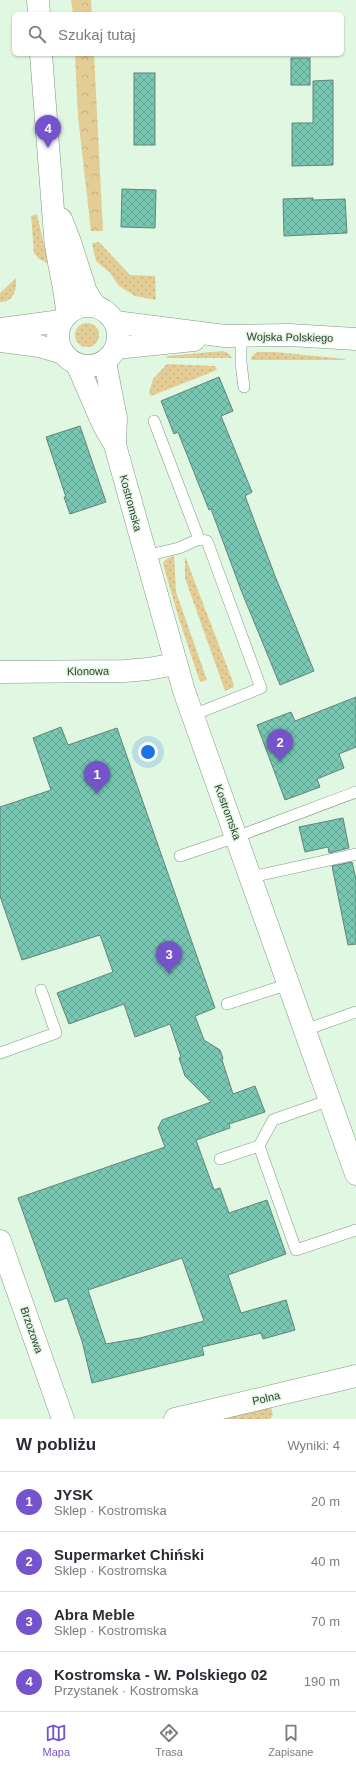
<!DOCTYPE html>
<html lang="pl">
<meta charset="utf-8">
<style>
body{margin:0;font-family:Helvetica,sans-serif;background:#f2f2f3;color:#2b2b33}
.you{position:absolute;left:148px;top:752px;width:14px;height:14px;margin:-10px;border:3px solid #fff;border-radius:50%;background:#1a73e8;box-shadow:0 0 0 6px #1a73e833}
.badge{display:grid;place-items:center;width:26px;height:26px;border-radius:50%;background:#7553cd;color:#fff;font-size:13px;font-weight:700}
.pin{position:absolute;translate:-50% -33px;filter:drop-shadow(0 1px 2px #0008)}
.pin::after{content:'';position:absolute;top:21px;width:14px;height:12px;background:inherit;clip-path:polygon(0 0,100% 0,50% 100%)}
.list{margin:0;padding:0;list-style:none}
h2{display:flex;justify-content:space-between;align-items:center;height:52px;margin:0;padding:0 16px;font-size:17px}
h2 small{font-size:13px;font-weight:400;color:#7c7c81}
.list li{display:grid;grid-template-columns:26px 1fr auto;gap:12px;align-items:center;box-sizing:border-box;height:60px;padding:0 16px;border-top:1px solid #e1e1e2}
.list b{display:block;font-size:15px;white-space:nowrap}
.list p{margin:0;font-size:13px;white-space:nowrap;color:#7c7c81}
.list em{font-size:13px;font-style:normal;color:#7c7c81}
.icon{flex:none;width:22px;height:22px;fill:none;stroke:currentColor;stroke-width:2;stroke-linecap:round;stroke-linejoin:round}
.map{position:relative;flex:none;width:356px;height:1419px;overflow:hidden}
.search{position:absolute;background:#fff;box-shadow:0 1px 3px #0004;left:12px;right:12px;top:12px;height:44px;display:flex;align-items:center;gap:10px;box-sizing:border-box;padding:0 14px;border-radius:6px;color:#7c7c81;font-size:15px}
.sheet{height:292px;background:#fff}
nav{display:flex;justify-content:space-around;align-items:center;box-sizing:border-box;height:56px;border-top:1px solid #e1e1e2;background:#fff;font-size:11px;color:#7c7c81}
nav a{display:grid;justify-items:center;gap:2px}
nav .on{color:#7553cd}
.map>svg:first-child{display:block}
</style>
<div class="map">
<svg width="356" height="1419" viewBox="0 0 356 1419">
<defs>
<pattern id="grass-dots" width="8" height="8" patternUnits="userSpaceOnUse"><rect width="8" height="8" fill="#e3cd95"/><path d="M2 2h.1M6 6h.1" fill="none" stroke="#c3b181" stroke-width="1.8" stroke-linecap="round"/></pattern>
<pattern id="forest-crowns" width="20" height="18" patternUnits="userSpaceOnUse"><rect width="20" height="18" fill="#e3cd95"/><path d="M2 6a3 3 0 1 1 6 0M12 15a3 3 0 1 1 6 0" fill="none" stroke="#c3b181"/></pattern>
<pattern id="building-cross-hatch" width="8" height="8" patternUnits="userSpaceOnUse"><rect width="8" height="8" fill="#77c7b3"/><path d="M0 0l8 8M0 8l8-8" fill="none" stroke="#62a392"/></pattern>
</defs>
<rect width="100%" height="100%" fill="#e0f8e1"/>
<g fill="url(#grass-dots)">
<path d="M37,214L48,263L39,259L34,253L31,216Z"/>
<path d="M99,242L130,275L155,276L156,300L135,296L119,286L110,273L96,261L92,243Z"/>
<path d="M16,278C17,290 14,302 0,302V293Z"/>
<circle cx="87" cy="335" r="12"/>
<path d="M223,351L229,354L232,358H167V356Z"/>
<path d="M257,352H275L345,359V360H251V357Z"/>
<path d="M167,364L215,366L217,370L151,396L149,393L153,379Z"/>
<path d="M174,555L176,592L207,680L200,682L179,619L163,564L165,560Z"/>
<path d="M185,556L233,682L234,687L225,691L185,578Z"/>
<path d="M271,1406L273,1416L270,1419H218Z"/>
</g>
<g fill="url(#forest-crowns)">
<path d="M71,0H91L92,14H73Z"/>
<path d="M75,54H94L103,231H91L78,117Z"/>
</g>
<g fill="url(#building-cross-hatch)" stroke="#63847b" fill-rule="evenodd">
<rect x="291" y="58" width="19" height="27"/>
<rect x="134" y="73" width="21" height="72"/>
<path d="M333,80V165L292,166V123H313V81Z"/>
<path d="M122,189L156,190L155,228L121,227Z"/>
<path d="M313,198V200L345,199L347,233L284,236L283,199Z"/>
<path d="M219,377L233,411L221,416L252,492L245,496L275,576L314,671L280,685L241,590L211,509L209,510L178,432L174,434L161,401Z"/>
<path d="M80,426L106,502L70,514L64,497H66L46,437Z"/>
<path d="M356,697V747L339,754L344,768L317,779L320,787L285,800L257,725L291,712L295,721Z"/>
<path d="M61,727L68,745L117,728L215,1008L195,1016L204,1040L220,1050L223,1058L222,1060L233,1094L255,1086L265,1112L229,1124L230,1128L196,1140L214,1190L220,1188L229,1213L267,1200L286,1254L228,1275L241,1313L286,1300L295,1330L263,1339L261,1333L202,1347L204,1355L92,1383L82,1341L67,1298L55,1302L18,1198L165,1147L158,1128L162,1120L211,1102L185,1076L179,1058L181,1057L170,1024L135,1037L124,1004L69,1024L57,993L113,972L100,935L22,960L0,896V807L51,790L33,738ZM182,1258L204,1321L140,1338L106,1344L88,1290Z"/>
<path d="M343,818L349,848L329,853L328,847L305,852L299,827Z"/>
<path d="M352,862L356,879V944L348,945L332,866Z"/>
</g>
<g fill="none" stroke-linecap="round" stroke-linejoin="round">
<g stroke="#819782" stroke-width="12">
<g id="service">
<path d="M241,336V363L244,387"/>
<path d="M154,421L199,539"/>
<path d="M145,556L179,548L199,539L207,541L261,688L193,715"/>
<path d="M180,856L236,837L356,792"/>
<path d="M251,877L356,854"/>
<path d="M227,1004L289,984"/>
<path d="M305,1030L356,1012"/>
<path d="M0,1053L56,1033L41,990"/>
<path d="M259,1146L273,1120L330,1100"/>
<path d="M220,1159L259,1146L296,1250L356,1230"/>
</g>
</g>
<g stroke="#819782" stroke-width="23">
<g id="minor">
<path d="M0,672L124,671L148,669L176,664"/>
<path d="M0,1241L63,1419"/>
<path d="M175,1419L356,1376"/>
</g>
</g>
<g stroke="#819782" stroke-width="23">
<g id="tertiary">
<path d="M38,0L39,14"/>
<path d="M41,54C46,115 50,175 55,236C57,262 66,287 67,314"/>
<path d="M61,219L70,242L86,292L95,306"/>
<path d="M106,360V367L116,418L115,442"/>
<path d="M77,364L103,424L115,445L184,691L356,1174"/>
</g>
</g>
<g stroke="#819782" stroke-width="23">
<g id="secondary">
<circle cx="88" cy="336" r="30"/>
<path d="M115,322L225,336L289,335L356,339"/>
<path d="M0,329L61,321"/>
<path d="M0,341L39,346L63,353"/>
<path d="M116,348L194,340"/>
</g>
</g>
<use href="#service" stroke="#fff" stroke-width="11"/>
<use href="#minor" stroke="#fff" stroke-width="22"/>
<use href="#tertiary" stroke="#fff" stroke-width="22"/>
<use href="#secondary" stroke="#fff" stroke-width="22"/>
</g>
<g text-anchor="middle" dominant-baseline="central" stroke-width="3" stroke-linejoin="round" paint-order="stroke">
<g font-size="11" fill="#2f3930" stroke="#e0f8e1">
<text transform="translate(290 337) rotate(1)">Wojska Polskiego</text>
<text transform="translate(131 503) rotate(75)">Kostromska</text>
<text transform="translate(88 671) rotate(-1)">Klonowa</text>
<text transform="translate(228 812) rotate(70)">Kostromska</text>
<text transform="translate(32 1330) rotate(71)">Brzozowa</text>
<text transform="translate(266 1398) rotate(-13)">Polna</text>
</g>
</g>
</svg>
<div class="you"></div>
<div class="pin badge" style="left:97px;top:794px">1</div>
<div class="pin badge" style="left:280px;top:762px">2</div>
<div class="pin badge" style="left:169px;top:974px">3</div>
<div class="pin badge" style="left:48px;top:148px">4</div>
<div class="search"><svg class="icon" aria-label="search" viewBox="0 0 24 24"><circle cx="10" cy="10" r="6"/><path d="M15 15l6 6"/></svg>Szukaj tutaj</div>
</div>
<section class="sheet">
<h2>W pobliżu<small>Wyniki: 4</small></h2>
<ul class="list">
<li><span class="badge">1</span><div><b>JYSK</b><p>Sklep · Kostromska</p></div><em>20 m</em></li>
<li><span class="badge">2</span><div><b>Supermarket Chiński</b><p>Sklep · Kostromska</p></div><em>40 m</em></li>
<li><span class="badge">3</span><div><b>Abra Meble</b><p>Sklep · Kostromska</p></div><em>70 m</em></li>
<li><span class="badge">4</span><div><b>Kostromska - W. Polskiego 02</b><p>Przystanek · Kostromska</p></div><em>190 m</em></li>
</ul>
</section>
<nav>
<a class="on"><svg class="icon" aria-label="map" viewBox="0 0 24 24"><path d="M3 6l6-2 6 2 6-2v14l-6 2-6-2-6 2zM9 4v14M15 6v14"/></svg>Mapa</a>
<a><svg class="icon" aria-label="directions" viewBox="0 0 24 24"><path d="M12 3l9 9-9 9-9-9zM9 14v-3h6M13 9l2 2-2 2"/></svg>Trasa</a>
<a><svg class="icon" aria-label="saved" viewBox="0 0 24 24"><path d="M7 4h10v16l-5-4-5 4z"/></svg>Zapisane</a>
</nav>
